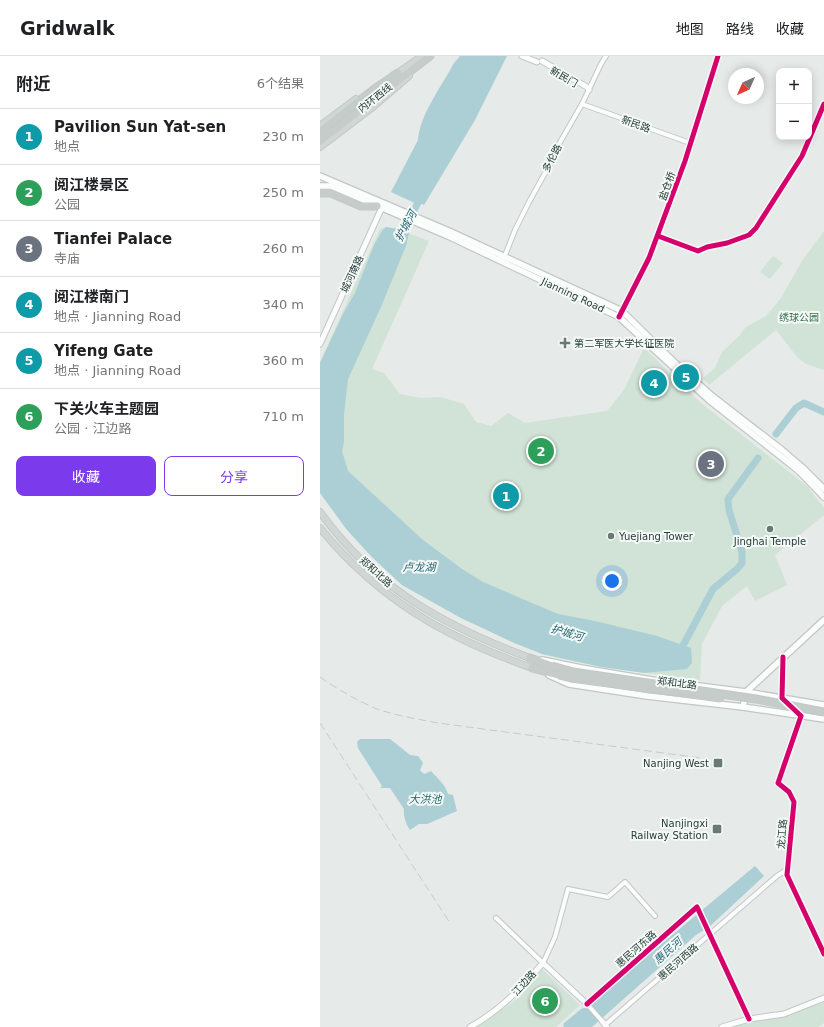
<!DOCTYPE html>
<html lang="zh">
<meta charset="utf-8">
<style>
body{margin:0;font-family:"DejaVu Sans","Noto Sans SC",sans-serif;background:#f2f2f2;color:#202124}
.controls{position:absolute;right:12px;top:12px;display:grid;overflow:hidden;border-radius:8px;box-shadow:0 2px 10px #0003}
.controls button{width:36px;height:36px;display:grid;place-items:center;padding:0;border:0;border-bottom:1px solid #e0e0e0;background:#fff;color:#202124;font:20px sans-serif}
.compass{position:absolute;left:408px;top:12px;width:36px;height:36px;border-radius:50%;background:#fff;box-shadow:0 2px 10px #0003;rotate:225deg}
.you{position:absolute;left:292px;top:525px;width:14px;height:14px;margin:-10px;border:3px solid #fff;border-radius:50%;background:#1a73e8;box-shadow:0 0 0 6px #1a73e833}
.badge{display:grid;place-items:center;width:26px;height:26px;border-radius:50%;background:#7c3aed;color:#fff;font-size:13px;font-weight:700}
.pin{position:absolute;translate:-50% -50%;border:2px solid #fff;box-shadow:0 1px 4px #0006}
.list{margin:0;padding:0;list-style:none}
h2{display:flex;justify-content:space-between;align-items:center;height:52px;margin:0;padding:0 16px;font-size:17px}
h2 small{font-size:13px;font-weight:400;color:#757577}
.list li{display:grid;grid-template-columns:26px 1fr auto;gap:12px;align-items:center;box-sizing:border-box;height:56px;padding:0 16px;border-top:1px solid #e0e0e0}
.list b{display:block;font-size:15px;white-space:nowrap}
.list p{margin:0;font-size:13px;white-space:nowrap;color:#757577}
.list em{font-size:13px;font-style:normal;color:#757577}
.actions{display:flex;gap:8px;padding:12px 16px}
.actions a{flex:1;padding:9px 0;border:1px solid #7c3aed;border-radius:8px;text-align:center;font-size:14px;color:#7c3aed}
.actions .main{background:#7c3aed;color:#fff}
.map{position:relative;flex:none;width:504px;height:971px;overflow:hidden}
header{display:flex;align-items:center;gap:24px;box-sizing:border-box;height:56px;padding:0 20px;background:#fff;border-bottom:1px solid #e0e0e0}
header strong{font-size:19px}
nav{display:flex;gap:22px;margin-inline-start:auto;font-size:14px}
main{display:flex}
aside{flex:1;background:#fff}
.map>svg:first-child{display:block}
</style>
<header>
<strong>Gridwalk</strong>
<nav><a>地图</a><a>路线</a><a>收藏</a></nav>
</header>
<main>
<aside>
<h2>附近<small>6个结果</small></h2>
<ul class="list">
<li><span class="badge" style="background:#0f9aa8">1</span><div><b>Pavilion Sun Yat-sen</b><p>地点</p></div><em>230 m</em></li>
<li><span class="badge" style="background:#2e9e5b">2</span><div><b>阅江楼景区</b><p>公园</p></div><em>250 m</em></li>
<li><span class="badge" style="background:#6b7280">3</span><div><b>Tianfei Palace</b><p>寺庙</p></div><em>260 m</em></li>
<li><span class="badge" style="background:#0f9aa8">4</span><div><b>阅江楼南门</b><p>地点 · Jianning Road</p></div><em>340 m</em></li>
<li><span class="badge" style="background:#0f9aa8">5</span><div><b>Yifeng Gate</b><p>地点 · Jianning Road</p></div><em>360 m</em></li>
<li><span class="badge" style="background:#2e9e5b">6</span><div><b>下关火车主题园</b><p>公园 · 江边路</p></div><em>710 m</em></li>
</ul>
<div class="actions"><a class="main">收藏</a><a>分享</a></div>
</aside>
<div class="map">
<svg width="504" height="971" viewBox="0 0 504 971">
<rect width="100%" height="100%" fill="#e6eae8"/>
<g fill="#d1e2d6">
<path d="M66,171L78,173L109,185L52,313L64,317L80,338L100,342L120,341L144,348L156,366L171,370L188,357L205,367L287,355L304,334L324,292L381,347L487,430L504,452V459L455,499L467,529L435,545L427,530L402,550L382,588L380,624L282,611L252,605L222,598L192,586L141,562L82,529L52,501L27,474L0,437V306L60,173Z"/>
<path d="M504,175V314L486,308L478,302L456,274L389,329L383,322L395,312L402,296L419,280L426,271L446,260L461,242L482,205Z"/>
<path d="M453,200L463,207L450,223L440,216Z"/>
<path d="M222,913L260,949L236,971H157L167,965L201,940Z"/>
<path d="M504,946V967L498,971H410C442,965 473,957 504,946Z"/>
</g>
<g fill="#abcfd4">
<path d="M140,0H187L155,64L104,149L100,147L99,149L71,136L98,84C100,58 122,30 134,7Z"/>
<path d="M66,171L78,173L89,177L86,190L61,251L28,323L24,358V386L22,395L28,415L103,484L142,513L163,526L238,558L275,565L337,580L371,592L372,607L367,613L324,617L282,611L222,598L192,586L141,562L82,529L52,501L27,474L0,437V307L24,256L35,237L54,189L62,175Z"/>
<path d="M40,683H70L90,699L98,700L103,707L100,714L104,718L111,715C118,723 125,728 128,738L133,739L137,755L107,768H99L90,774C86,769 83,759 84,753L70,732H60L62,730L38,692L37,686Z"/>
<path d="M435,810L444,820L389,871L376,879L272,971H243L244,970L243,968L261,953L266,951Z"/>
</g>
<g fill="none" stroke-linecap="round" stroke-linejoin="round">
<g stroke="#abcfd4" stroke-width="7">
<path d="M79,183L101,141"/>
<path d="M456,378L476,352L484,347L504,356"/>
<path d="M359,597L393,533L417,513L422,507V496L409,454L408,443L438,402"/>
</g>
<g stroke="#c3c7c5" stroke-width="6">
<g id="minor">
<path d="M262,48L370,87"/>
<path d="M338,180L378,195L387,191L407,187L429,179L436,172L482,100L504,48"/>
<path d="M184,202L195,174L209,146L230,108L239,88L262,48L281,8L286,0"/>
<path d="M299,261L329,202L365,105L398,0"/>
<path d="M463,601L462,642L464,644"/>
<path d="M176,862L223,907L235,881L248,833L288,841L305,826L335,860"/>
<path d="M282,965L267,948L377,851L429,963"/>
<path d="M285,969L457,820L468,813"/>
</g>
</g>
<g stroke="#c3c7c5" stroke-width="7">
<g id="tertiary">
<path d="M202,0L217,6"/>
<path d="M222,5L267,31L269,34"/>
<path d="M0,288L63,149"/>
<path d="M481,660L458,727L469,736L474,746L467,819L504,898"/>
<path d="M282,965L287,971"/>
<path d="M150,971C181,954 200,933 223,907L267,948"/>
<path d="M402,971L429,963L464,958L504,942"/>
</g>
</g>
<g stroke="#c2c8c5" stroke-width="8">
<g id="secondary">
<path d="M0,120L131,176L302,255L353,305L392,340L462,394L483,412L504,433"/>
<path d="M0,130H11L128,180L299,261L389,344L459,399L480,416L504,441"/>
<path d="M222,604L261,612L332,624L426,636L504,649"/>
<path d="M229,619L249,628L327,640L423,651L504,663"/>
<path d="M423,651L426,636L504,564"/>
</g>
</g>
<g stroke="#c2c9c7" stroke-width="8">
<g id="primary">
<path d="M75,18L78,17L102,0"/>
<path d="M0,70L36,43"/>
<path d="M0,91L54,50L89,20"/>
<path d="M0,456C55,532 124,570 210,602"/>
<path d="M0,472C59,544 125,581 212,612"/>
</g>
</g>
<g stroke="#c2c9c7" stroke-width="9">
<g id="trunk">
<path d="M0,76L53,34L78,17"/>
<path d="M0,85L110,0"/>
<path d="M0,137H11L41,150H57"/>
<path d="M210,602L232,610"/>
<path d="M212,612L239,619"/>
</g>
</g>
<use href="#minor" stroke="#fbfcfc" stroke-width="4"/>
<use href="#tertiary" stroke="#fbfcfc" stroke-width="5"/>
<use href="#secondary" stroke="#fbfcfc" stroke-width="5.5"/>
<use href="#primary" stroke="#cfd6d4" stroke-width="6"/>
<use href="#trunk" stroke="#c6ccca" stroke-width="7"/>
<g stroke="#c7cbca" stroke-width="1" stroke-dasharray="8 4" stroke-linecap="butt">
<path d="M0,621C17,633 38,645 57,653C77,660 98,663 118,667L381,702"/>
<path d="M0,667L130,867"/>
</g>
<g stroke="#c2c9c7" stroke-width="9" stroke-linecap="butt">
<g id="trunk-bridge">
<path d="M232,610L253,616L436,643L504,656"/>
<path d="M239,619L251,622L401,642"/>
</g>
</g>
<use href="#trunk-bridge" stroke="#c6ccca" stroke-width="7"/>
<g stroke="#f4f9f7" stroke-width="8">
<g id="cycleway">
<path d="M338,180L378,195L387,191L407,187L429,179L436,172L482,100L504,48"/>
<path d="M299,261L329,202L365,105L398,0"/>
<path d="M463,601L462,642L481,660L458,727L469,736L474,746L467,819L504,898"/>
<path d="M267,948L377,851L429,963"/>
</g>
</g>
<use href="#cycleway" stroke="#d6006c" stroke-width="5"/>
</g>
<g fill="#697974" stroke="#f4f9f7" stroke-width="1.5">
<path d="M243 281h4v4h4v4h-4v4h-4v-4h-4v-4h4z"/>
<circle cx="450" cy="473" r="4"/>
<circle cx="291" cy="480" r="4"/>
<rect x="393" y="702" width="10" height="10" rx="2"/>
<rect x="392" y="768" width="10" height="10" rx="2"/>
</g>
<g text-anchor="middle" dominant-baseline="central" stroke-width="4" stroke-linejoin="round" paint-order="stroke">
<g font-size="10" fill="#253c36" stroke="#f4f9f7">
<text transform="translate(244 21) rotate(30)">新民门</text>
<text transform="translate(55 42) rotate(-38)">内环西线</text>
<text transform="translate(316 68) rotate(20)">新民路</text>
<text transform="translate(232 102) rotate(-63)">多伦路</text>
<text transform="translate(347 130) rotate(-70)">盐仓桥</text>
<text transform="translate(32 218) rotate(-65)">城河南路</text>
<text transform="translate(253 239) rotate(25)">Jianning Road</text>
<text transform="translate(56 516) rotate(42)">郑和北路</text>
<text transform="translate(357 627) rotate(7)">郑和北路</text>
<text transform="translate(462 778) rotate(-85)">龙江路</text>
<text transform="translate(316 893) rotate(-41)">惠民河东路</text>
<text transform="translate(358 906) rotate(-41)">惠民河西路</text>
<text transform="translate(204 927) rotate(-48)">江边路</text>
</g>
<g font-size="10" fill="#346f4a" stroke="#f4f9f7">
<text x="479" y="261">绣球公园</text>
</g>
<g font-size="10" fill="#253c36" stroke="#f4f9f7" text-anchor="start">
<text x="254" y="287">第二军医大学长征医院</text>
<text x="299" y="480">Yuejiang Tower</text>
<text x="450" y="485" text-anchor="middle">Jinghai Temple</text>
<text x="389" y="707" text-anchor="end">Nanjing West</text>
<text x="388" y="767" text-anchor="end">Nanjingxi<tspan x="388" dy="12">Railway Station</tspan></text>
</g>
<g font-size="11" font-style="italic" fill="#256672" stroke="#f4f9f7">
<text transform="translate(86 170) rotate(-62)">护城河</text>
<text x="99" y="511">卢龙湖</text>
<text transform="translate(247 577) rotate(16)">护城河</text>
<text x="105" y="743">大洪池</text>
<text transform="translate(348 895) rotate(-42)">惠民河</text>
</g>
</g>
</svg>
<div class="controls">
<button>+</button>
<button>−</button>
</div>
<svg class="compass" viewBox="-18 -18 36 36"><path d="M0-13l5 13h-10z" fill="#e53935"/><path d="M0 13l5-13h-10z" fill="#757577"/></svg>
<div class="you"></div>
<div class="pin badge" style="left:186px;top:440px;background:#0f9aa8">1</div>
<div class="pin badge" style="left:221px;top:395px;background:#2e9e5b">2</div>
<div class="pin badge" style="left:391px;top:408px;background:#6b7280">3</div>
<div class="pin badge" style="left:334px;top:327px;background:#0f9aa8">4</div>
<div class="pin badge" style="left:366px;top:321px;background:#0f9aa8">5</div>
<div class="pin badge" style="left:225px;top:945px;background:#2e9e5b">6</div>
</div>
</main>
